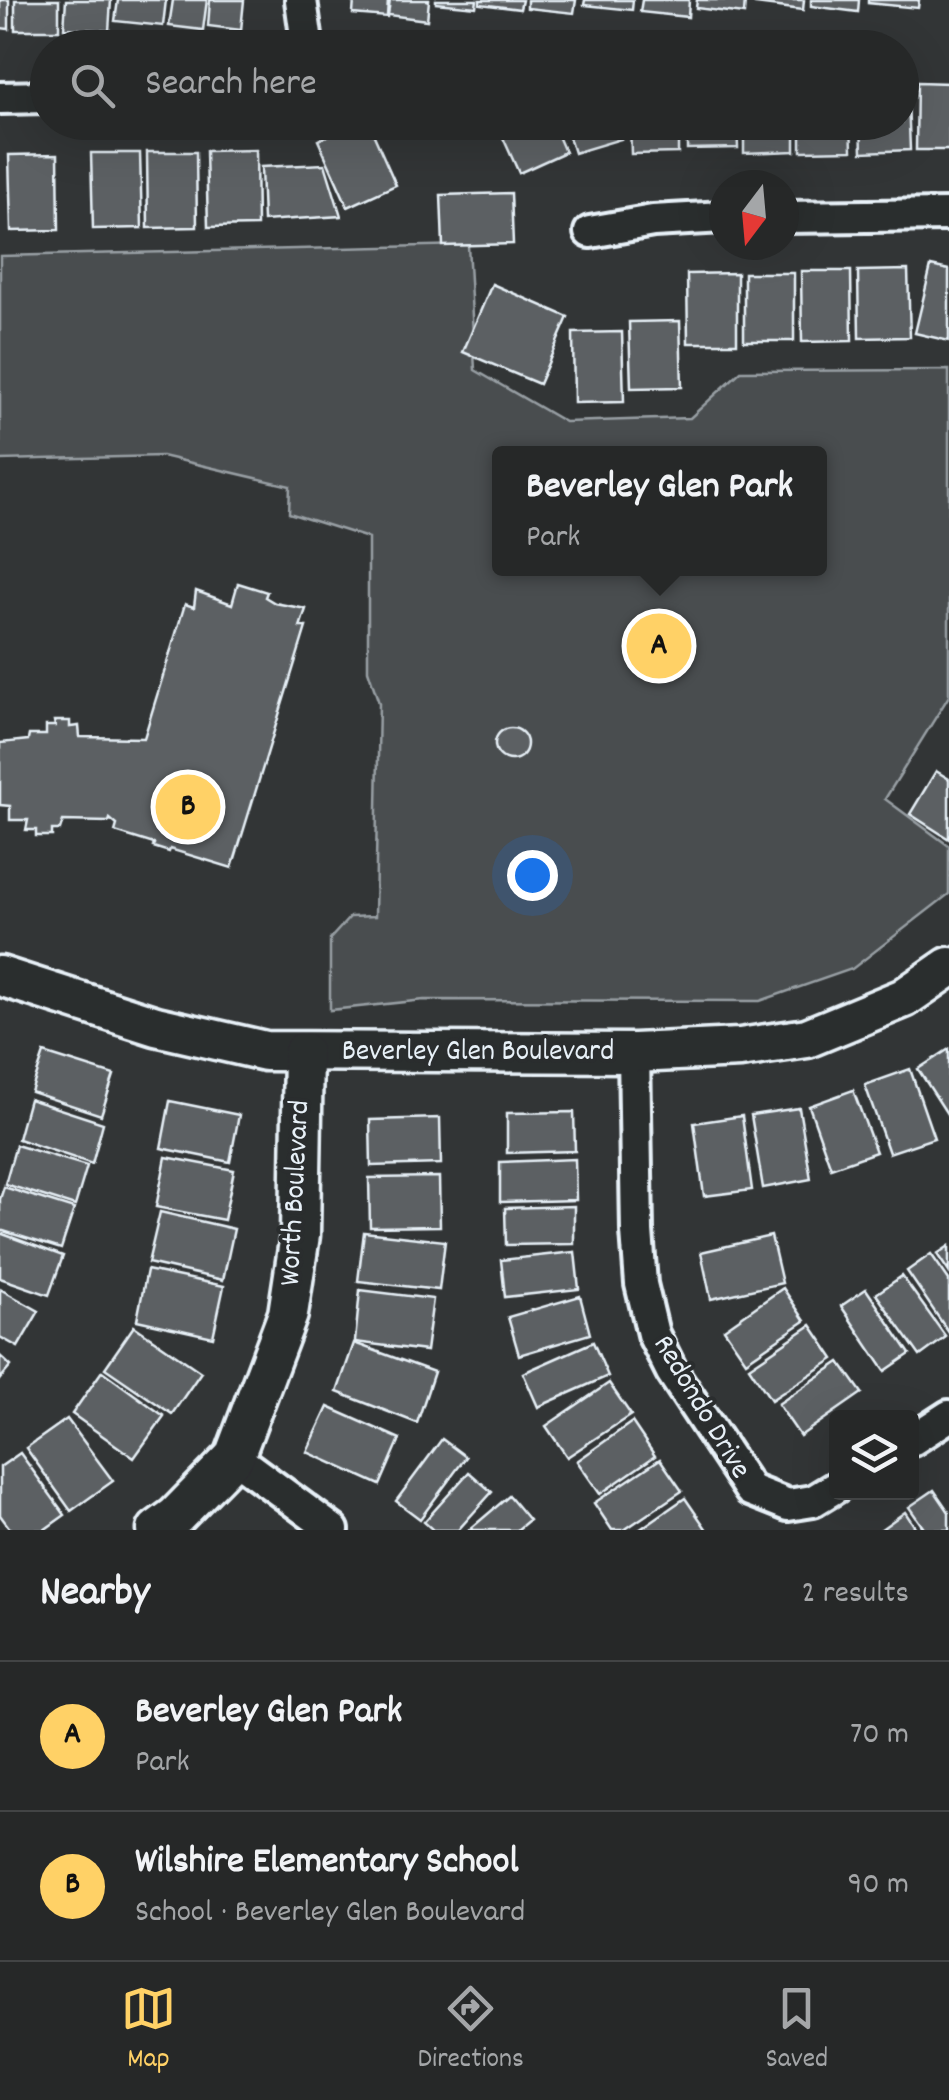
<!DOCTYPE html>
<meta charset="utf-8">
<style>
body{margin:0;font-family:Dekko,sans-serif;background:#2e3030;color:#f1f3f6}
.controls{position:absolute;right:30px;bottom:30px;display:grid;overflow:hidden;border-radius:10px;box-shadow:0 10px 40px #0002}
.controls button{width:90px;height:90px;display:grid;place-items:center;padding:0;border:0;border-bottom:2px solid #424445;background:#262828;color:#f1f3f6;font:50px sans-serif}
.compass{position:absolute;left:709px;top:170px;width:90px;height:90px;border-radius:50%;background:#262828;box-shadow:0 10px 40px #0002;rotate:196deg}
.you{position:absolute;left:532px;top:875px;width:35px;height:35px;margin:-25px;border:8px solid #fff;border-radius:50%;background:#1a73e8;box-shadow:0 0 0 15px #1a73e833}
.badge{display:grid;place-items:center;width:65px;height:65px;border-radius:50%;background:#ffd166;color:#111;font-size:32px;font-weight:700}
.pin{position:absolute;translate:-50% -50%;border:5px solid #fff;box-shadow:0 2px 10px #0006}
.popup{position:absolute;left:492px;top:446px;width:335px;height:130px;box-sizing:border-box;display:grid;place-content:center;border-radius:10px;background:#262828;filter:drop-shadow(0 2px 8px #0005);font-size:32px;white-space:nowrap;color:#a4a6a8}
.popup b{font-size:38px;color:#f1f3f6}
.popup::after{content:'';position:absolute;left:50%;top:100%;margin-left:-20px;border:20px solid transparent;border-top-color:#262828}
.list{margin:0;padding:0;list-style:none}
h2{display:flex;justify-content:space-between;align-items:center;height:130px;margin:0;padding:0 40px;font-size:42px}
h2 small{font-size:32px;font-weight:400;color:#a4a6a8}
.list li{display:grid;grid-template-columns:65px 1fr auto;gap:30px;align-items:center;box-sizing:border-box;height:150px;padding:0 40px;border-top:2px solid #424445}
.list b{display:block;font-size:38px;white-space:nowrap}
.list p{margin:0;font-size:32px;white-space:nowrap;color:#a4a6a8}
.list em{font-size:32px;font-style:normal;color:#a4a6a8}
.icon{flex:none;width:55px;height:55px;fill:none;stroke:currentColor;stroke-width:2;stroke-linecap:round;stroke-linejoin:round}
.map{position:relative;flex:none;width:949px;height:1530px;overflow:hidden}
.search{position:absolute;background:#262828;box-shadow:0 10px 40px #0002;left:30px;right:30px;top:30px;height:110px;display:flex;align-items:center;gap:25px;box-sizing:border-box;padding:0 35px;border-radius:55px;color:#a4a6a8;font-size:38px}
.sheet{height:430px;background:#262828}
nav{display:flex;justify-content:space-around;align-items:center;box-sizing:border-box;height:140px;border-top:2px solid #424445;background:#262828;font-size:28px;color:#a4a6a8}
nav a{display:grid;justify-items:center;gap:5px}
nav .on{color:#ffd166}
.map>svg:first-child{display:block}
</style>
<div class="map">
<svg width="949" height="1530" viewBox="0 0 949 1530">
<rect width="100%" height="100%" fill="#323536"/>
<filter id="ink" filterUnits="userSpaceOnUse"><feTurbulence type="fractalNoise" baseFrequency=".01" numOctaves="2"/><feDisplacementMap in="SourceGraphic" scale="20" xChannelSelector="R" yChannelSelector="G"/><feConvolveMatrix kernelMatrix="1 2 1 2 8 2 1 2 1" color-interpolation-filters="sRGB"/></filter>
<g filter="url(#ink)">
<path fill="#494d4f" stroke="#989fa4" stroke-width="2.5" fill-rule="evenodd" d="M468,245L475,370L565,422L690,418L741,371L949,370V696L885,799L949,846V894L852,969L760,1001L424,1000L330,1010V939L350,917L375,916L379,703L368,670V538L289,513L290,486L162,456L0,460V256ZM499,453H819V568H499Z"/>
<g fill="#5c6063" stroke="#e8f1f8" stroke-width="2.5">
<path d="M0,0H9V29L0,28Z"/>
<rect x="15" y="0" width="44" height="30"/>
<path d="M66,0H111L109,31L64,28Z"/>
<path d="M118,0H166L163,26L115,21Z"/>
<path d="M173,0H207L203,30L169,26Z"/>
<path d="M210,0H244L241,30L208,26Z"/>
<path d="M354,0H388L387,17L353,14Z"/>
<path d="M390,0H429L427,20L388,15Z"/>
<path d="M436,0H477L476,7L436,3Z"/>
<path d="M480,0H522L520,9L480,4Z"/>
<path d="M527,0H576L574,13L527,8Z"/>
<path d="M585,0H633L632,10L584,5Z"/>
<path d="M642,0H689L688,17L640,12Z"/>
<path d="M697,0H745L744,14L696,8Z"/>
<path d="M756,0H804L803,10L755,4Z"/>
<path d="M811,0H859L858,12L811,6Z"/>
<path d="M868,0H919L918,8L868,3Z"/>
<path d="M902,73H907L910,150L862,152L861,122H902Z"/>
<path d="M917,82L949,83V150H916Z"/>
<path d="M357,122H368L396,185L348,207L318,140Z"/>
<path d="M496,122H552L565,152L519,173Z"/>
<path d="M564,122H616L621,139L574,153Z"/>
<path d="M630,122H678V153L631,154Z"/>
<path d="M687,122H737L738,148L687,149Z"/>
<path d="M744,122H795V151L744,153Z"/>
<path d="M801,122H851L852,150L801,151Z"/>
<path d="M256,150L257,226L208,227L206,151Z"/>
<path d="M147,152H196L197,227L148,228Z"/>
<path d="M91,153H140L142,228L93,229Z"/>
<path d="M58,154L59,230L11,231L9,155Z"/>
<path d="M325,164L341,216L263,221L261,167Z"/>
<path d="M511,193L513,244L443,246L441,195Z"/>
<path d="M931,266L949,270V341L915,333Z"/>
<path d="M908,270L910,337L859,338L858,271Z"/>
<path d="M801,271H851L852,341L802,342Z"/>
<path d="M737,273V343H688L687,274Z"/>
<rect x="744" y="273" width="50" height="68"/>
<path d="M492,284L568,317L539,384L463,352Z"/>
<path d="M680,321L682,387L631,388L629,322Z"/>
<path d="M622,332L624,402L574,403L573,333Z"/>
<path d="M238,583L267,592L265,597L275,603L306,609L300,627H306L232,868L170,849L169,852L153,847L154,844L115,832L117,825L110,819L109,822L63,821L60,830H52V836H36V830H26L28,820H10V806L0,805V743L28,740L29,735H46V726H55L54,721H70V727L79,726L80,737L144,738L185,604L194,607L196,591L232,604Z"/>
<circle cx="511" cy="744" r="16"/>
<path d="M936,771L949,779V839L910,814Z"/>
<path d="M949,1049V1117L918,1069Z"/>
<path d="M44,1053L114,1075L101,1115L31,1092Z"/>
<path d="M910,1069L934,1138L889,1153L865,1085Z"/>
<path d="M853,1090L876,1152L831,1168L809,1106Z"/>
<path d="M29,1099L103,1123L92,1164L18,1139Z"/>
<path d="M170,1101L239,1115L230,1162L161,1148Z"/>
<path d="M799,1108L811,1179L763,1188L751,1115Z"/>
<path d="M574,1112L575,1151L507,1153V1113Z"/>
<path d="M742,1116L752,1190L704,1196L694,1123Z"/>
<path d="M440,1118L441,1164L371,1166L370,1120Z"/>
<path d="M16,1145L87,1166L75,1206L5,1184Z"/>
<path d="M166,1157L234,1170L224,1220L156,1207Z"/>
<path d="M575,1159L576,1200L500,1202V1162Z"/>
<path d="M439,1177L440,1226L370,1227L369,1178Z"/>
<path d="M4,1187L74,1209L61,1249L0,1230V1199Z"/>
<path d="M574,1206V1244L506,1245L505,1208Z"/>
<path d="M160,1212L234,1229L223,1280L148,1263Z"/>
<path d="M364,1232L445,1241L439,1290L358,1281Z"/>
<path d="M0,1233L63,1256L49,1295L0,1278Z"/>
<path d="M771,1236L782,1283L711,1299L701,1252Z"/>
<path d="M949,1246V1272L937,1254Z"/>
<path d="M575,1252L579,1289L505,1297L501,1260Z"/>
<path d="M931,1254L949,1280V1333L907,1271Z"/>
<path d="M147,1270L224,1286L213,1337L137,1320Z"/>
<path d="M902,1276L946,1337L920,1356L876,1294Z"/>
<path d="M783,1288L805,1321L746,1361L724,1329Z"/>
<path d="M0,1289L39,1311L18,1347L0,1337Z"/>
<path d="M866,1289L910,1354L885,1371L841,1306Z"/>
<path d="M360,1290L433,1299L426,1351L355,1342Z"/>
<path d="M580,1296L590,1334L519,1355L508,1317Z"/>
<path d="M811,1325L834,1359L771,1400L749,1367Z"/>
<path d="M134,1326L201,1372L172,1414L105,1368Z"/>
<path d="M593,1342L608,1376L538,1407L523,1373Z"/>
<path d="M354,1343L434,1372L417,1423L337,1392Z"/>
<path d="M0,1356L11,1366L0,1379Z"/>
<path d="M840,1362L862,1393L800,1436L778,1404Z"/>
<path d="M102,1371L164,1416L134,1458L72,1414Z"/>
<path d="M609,1383L631,1415L567,1457L546,1426Z"/>
<path d="M328,1407L400,1439L380,1485L307,1452Z"/>
<path d="M67,1419L113,1481L71,1511L26,1448Z"/>
<path d="M632,1422L655,1456L600,1494L577,1461Z"/>
<path d="M442,1439L466,1457L420,1519L396,1501Z"/>
<path d="M20,1453L65,1515L44,1530H11L0,1515V1467Z"/>
<path d="M660,1459L682,1491L624,1530H612L594,1503Z"/>
<path d="M469,1472L492,1492L458,1530H433L424,1522Z"/>
<path d="M934,1490L949,1512V1530H925L909,1507Z"/>
<path d="M509,1496L529,1520L517,1530H469Z"/>
<path d="M685,1498L707,1530H639Z"/>
<path d="M905,1512L917,1530H880Z"/>
</g>
<g fill="none" stroke-linecap="round" stroke-linejoin="round">
<g stroke="#e8f1f8" stroke-width="38">
<g id="minor">
<path d="M301,0L306,36L302,48"/>
<path d="M0,98L48,97"/>
<path d="M784,217L949,215"/>
<path d="M590,232L653,221L724,217"/>
<path d="M634,1053L637,1231L641,1284L653,1334L672,1372L750,1490L788,1505L813,1501L836,1487"/>
<path d="M912,1440L949,1416"/>
<path d="M234,1457L333,1530"/>
</g>
</g>
<g stroke="#e8f1f8" stroke-width="45">
<g id="tertiary">
<path d="M0,976L156,1026L265,1051L634,1053L740,1048L807,1038L904,998L949,967"/>
<path d="M157,1530L175,1517L234,1457L288,1314L300,1235L303,1052"/>
</g>
</g>
<use href="#minor" stroke="#2a2d2e" stroke-width="30"/>
<use href="#tertiary" stroke="#2a2d2e" stroke-width="38"/>
</g>
</g>
<g text-anchor="middle" dominant-baseline="central" stroke-width="8" stroke-linejoin="round" paint-order="stroke">
<g font-size="30" fill="#e8f1f8" stroke="#2a2d2e">
<text x="478" y="1053">Beverley Glen Boulevard</text>
<text transform="translate(297 1193) rotate(-87)">Worth Boulevard</text>
<text transform="translate(700 1408) rotate(59)">Redondo Drive</text>
</g>
</g>
</svg>
<div class="controls">
<button><svg class="icon" aria-label="layers" viewBox="0 0 24 24"><path d="M12 4l9 5-9 5-9-5zM3 14l9 5 9-5"/></svg></button>
</div>
<svg class="compass" viewBox="-18 -18 36 36"><path d="M0-13l5 13h-10z" fill="#e53935"/><path d="M0 13l5-13h-10z" fill="#a4a6a8"/></svg>
<div class="you"></div>
<div class="pin badge" style="left:659px;top:646px">A</div>
<div class="popup"><b>Beverley Glen Park</b>Park</div>
<div class="pin badge" style="left:188px;top:807px">B</div>
<div class="search"><svg class="icon" aria-label="search" viewBox="0 0 24 24"><circle cx="10" cy="10" r="6"/><path d="M15 15l6 6"/></svg>Search here</div>
</div>
<section class="sheet">
<h2>Nearby<small>2 results</small></h2>
<ul class="list">
<li><span class="badge">A</span><div><b>Beverley Glen Park</b><p>Park</p></div><em>70 m</em></li>
<li><span class="badge">B</span><div><b>Wilshire Elementary School</b><p>School · Beverley Glen Boulevard</p></div><em>90 m</em></li>
</ul>
</section>
<nav>
<a class="on"><svg class="icon" aria-label="map" viewBox="0 0 24 24"><path d="M3 6l6-2 6 2 6-2v14l-6 2-6-2-6 2zM9 4v14M15 6v14"/></svg>Map</a>
<a><svg class="icon" aria-label="directions" viewBox="0 0 24 24"><path d="M12 3l9 9-9 9-9-9zM9 14v-3h6M13 9l2 2-2 2"/></svg>Directions</a>
<a><svg class="icon" aria-label="saved" viewBox="0 0 24 24"><path d="M7 4h10v16l-5-4-5 4z"/></svg>Saved</a>
</nav>
